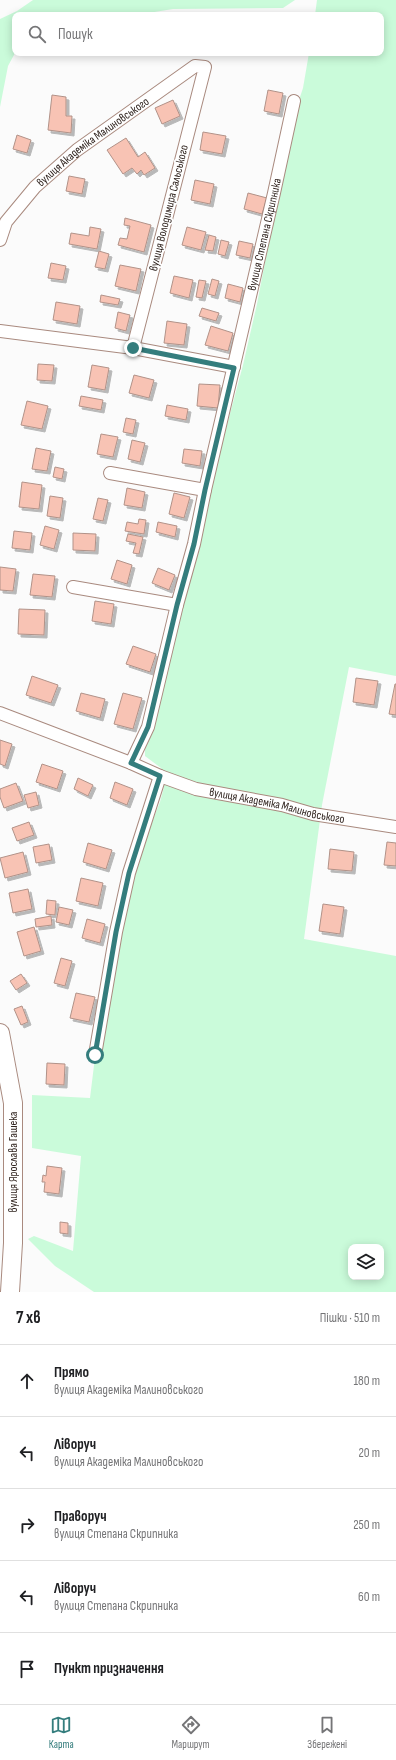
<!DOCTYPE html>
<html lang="uk">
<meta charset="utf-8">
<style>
body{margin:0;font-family:"Sofia Sans Condensed",sans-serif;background:#f6f6f6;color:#202124}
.controls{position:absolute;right:12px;bottom:12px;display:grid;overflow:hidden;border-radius:8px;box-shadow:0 2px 10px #0003}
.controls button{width:36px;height:36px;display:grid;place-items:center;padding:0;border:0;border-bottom:1px solid #e0e0e0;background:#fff;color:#202124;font:20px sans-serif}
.stop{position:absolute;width:12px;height:12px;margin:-9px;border:3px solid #347d7d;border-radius:50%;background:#fff}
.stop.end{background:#347d7d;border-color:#fff;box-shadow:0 1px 4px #0008}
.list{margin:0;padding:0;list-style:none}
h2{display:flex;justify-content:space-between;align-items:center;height:52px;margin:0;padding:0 16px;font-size:17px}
h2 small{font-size:13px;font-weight:400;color:#757577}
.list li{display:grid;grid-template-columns:26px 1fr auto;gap:12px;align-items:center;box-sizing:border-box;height:72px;padding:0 16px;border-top:1px solid #e0e0e0}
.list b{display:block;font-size:15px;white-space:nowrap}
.list p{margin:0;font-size:13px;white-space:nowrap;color:#757577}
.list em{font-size:13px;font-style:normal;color:#757577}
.icon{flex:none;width:22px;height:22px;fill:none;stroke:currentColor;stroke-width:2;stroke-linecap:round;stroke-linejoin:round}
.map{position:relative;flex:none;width:396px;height:1292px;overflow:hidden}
.search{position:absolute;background:#fff;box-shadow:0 2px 10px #0003;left:12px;right:12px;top:12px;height:44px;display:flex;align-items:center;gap:10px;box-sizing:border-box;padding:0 14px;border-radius:8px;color:#757577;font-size:15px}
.sheet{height:412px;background:#fff}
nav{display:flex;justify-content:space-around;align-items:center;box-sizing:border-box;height:56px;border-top:1px solid #e0e0e0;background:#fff;font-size:11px;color:#757577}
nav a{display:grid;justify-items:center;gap:2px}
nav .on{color:#347d7d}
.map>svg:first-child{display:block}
</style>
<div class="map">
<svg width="396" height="1292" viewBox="0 0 396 1292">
<defs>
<filter id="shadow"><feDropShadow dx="3" dy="3" stdDeviation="0" flood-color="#0004"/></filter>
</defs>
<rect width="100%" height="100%" fill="#fbfbfb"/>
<g fill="#cafbda" fill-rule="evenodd">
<path d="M33,0H295L283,8L173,9L136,15H15V53L8,66L0,107V19L17,11Z"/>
<path d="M317,0H396V676L349,667L322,805L304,939L396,956V1292H94L55,1266L28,1239L34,1236L73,1251L81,1156L32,1148V1095L90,1098L97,1041L109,1000L120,947L126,903L142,847L160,802L164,787V777L161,768L145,756V742L183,608L215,470L243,365L257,304L292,121L303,88L309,53H381V15H315ZM351,1247H381V1277H351Z"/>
</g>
<g fill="#f8c3b4" stroke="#b19288" filter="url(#shadow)">
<path d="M268,90L283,93L279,114L264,111Z"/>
<path d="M52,95L66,97V116H72L71,133L48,130Z"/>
<path d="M173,100L180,116L162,124L155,108Z"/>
<path d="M203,132L226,136L222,154L200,150Z"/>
<path d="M17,135L31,140L27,153L13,149Z"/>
<path d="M126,138L138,157L145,152L155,168L144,175L141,170L137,174L132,168L123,174L107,150Z"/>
<path d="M69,176L85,179L82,194L66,191Z"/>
<path d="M195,180L214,184L210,204L191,200Z"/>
<path d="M248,193L267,198L262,214L244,209Z"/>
<path d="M125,218L151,225L144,252L118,245L120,238L127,239L130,226L124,225Z"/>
<path d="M90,227L101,229L97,249L69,244L71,233L89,236Z"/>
<path d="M187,227L206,232L201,250L182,245Z"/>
<path d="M209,235L216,237L213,251L205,250Z"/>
<path d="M221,240L229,242L225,256L218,254Z"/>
<path d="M239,241L253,244L250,258L236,255Z"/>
<path d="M99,251L109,254L105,269L95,267Z"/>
<path d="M51,263L66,266L63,280L48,278Z"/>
<path d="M120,265L141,269L136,291L115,286Z"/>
<path d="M174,276L193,280L189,298L170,293Z"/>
<path d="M212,279L219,281L215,296L208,294Z"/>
<path d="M199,280L206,281L202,298L196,297Z"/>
<path d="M228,284L243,288L240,302L225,298Z"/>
<path d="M101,295L120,299L118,305L100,302Z"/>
<path d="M56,302L80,306L77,324L53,320Z"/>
<path d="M202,308L219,313L216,321L199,316Z"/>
<path d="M118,312L130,315L126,331L115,328Z"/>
<path d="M167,321L187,324L184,345L164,343Z"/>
<path d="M211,326L233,333L228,351L205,345Z"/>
<path d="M38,364L54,365L52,381L37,380Z"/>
<path d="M92,365L109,368L105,390L88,387Z"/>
<path d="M134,375L154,380L149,398L129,393Z"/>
<path d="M199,384L220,385L218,408L197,406Z"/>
<path d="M81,396L103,400L101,410L79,406Z"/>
<path d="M27,401L48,406L42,429L21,425Z"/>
<path d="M167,405L188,409L186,420L165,416Z"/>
<path d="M126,418L136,420L133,434L123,432Z"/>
<path d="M101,434L118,437L113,457L97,454Z"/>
<path d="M132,440L145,443L140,462L128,459Z"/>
<path d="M36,448L51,451L47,471L32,469Z"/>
<path d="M184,449L202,451L200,466L182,463Z"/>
<path d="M55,467L64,469L62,479L53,477Z"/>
<path d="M22,482L42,485L39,509L19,507Z"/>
<path d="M127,488L145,492L142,508L124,505Z"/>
<path d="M174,493L190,497L184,518L169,514Z"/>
<path d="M50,496L63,498L60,518L47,516Z"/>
<path d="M98,498L108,500L103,521L93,519Z"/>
<path d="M139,519L146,520L144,534L125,531L127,522L138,524Z"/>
<path d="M158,522L177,526L175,537L156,532Z"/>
<path d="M45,526L59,530L54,549L40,545Z"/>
<path d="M14,531L32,533L30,550L12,548Z"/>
<path d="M73,533L96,534L95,551L73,550Z"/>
<path d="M128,534L143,537L139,554L133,553L136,543L126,541Z"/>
<path d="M117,560L132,565L127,584L111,579Z"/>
<path d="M0,567L16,569L13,591L0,590Z"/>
<path d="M158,568L175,575L169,590L152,583Z"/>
<path d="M33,574L55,576L52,597L30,595Z"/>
<path d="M95,601L114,604L111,624L92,621Z"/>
<path d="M19,609L45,610L44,635L18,634Z"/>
<path d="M133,646L156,654L150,672L126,664Z"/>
<path d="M32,676L58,685L51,703L26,695Z"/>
<path d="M356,678L378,681L374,705L353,702Z"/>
<path d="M395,684H396V715L389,714Z"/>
<path d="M81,693L105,699L100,718L76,711Z"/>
<path d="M123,693L142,698L133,729L114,724Z"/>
<path d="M0,740L12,744L5,766L0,764Z"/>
<path d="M42,764L63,771L57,789L36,782Z"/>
<path d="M78,778L93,785L88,796L74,789Z"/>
<path d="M115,782L133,789L127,805L110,798Z"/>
<path d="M16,783L23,801L4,808L0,797V789Z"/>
<path d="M36,792L39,805L28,808L24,795Z"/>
<path d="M29,822L34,835L17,841L12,828Z"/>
<path d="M387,842L396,843V866L384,865Z"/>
<path d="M88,843L112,850L106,869L83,862Z"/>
<path d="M49,844L52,860L36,863L33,847Z"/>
<path d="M330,849L354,852L352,871L328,869Z"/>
<path d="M23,852L28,872L5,878L0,858Z"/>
<path d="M81,878L103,883L98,906L76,901Z"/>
<path d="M28,889L32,909L13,913L9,893Z"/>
<path d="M47,900L56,901L55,915L46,914Z"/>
<path d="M323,904L344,907L340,934L319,931Z"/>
<path d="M59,907L73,910L69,925L56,922Z"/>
<path d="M51,916L52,925L36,927L35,919Z"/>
<path d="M87,919L105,924L100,943L82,938Z"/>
<path d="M34,927L41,951L24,956L17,932Z"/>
<path d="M61,958L72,961L65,986L54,983Z"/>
<path d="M21,974L27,983L16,990L10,981Z"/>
<path d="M76,993L95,997L89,1022L70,1018Z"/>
<path d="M22,1006L28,1022L21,1025L14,1009Z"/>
<path d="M47,1063L65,1064L64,1085L46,1084Z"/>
<path d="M47,1166L62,1168L59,1194L44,1192L45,1182H42L43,1175L46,1176Z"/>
<path d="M60,1222L68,1223V1234L60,1233Z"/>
</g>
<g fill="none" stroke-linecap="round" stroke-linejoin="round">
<g stroke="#a98a7f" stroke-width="14">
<g id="street">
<path id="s1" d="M0,240L6,222L35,187L77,150L195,66L205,67L133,348"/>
<path d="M0,331L133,348L234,367"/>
<path d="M110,473L205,490"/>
<path d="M73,587L177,605"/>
<path d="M0,713L131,763L160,776L129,873L116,932L95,1055"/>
<path id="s2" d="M131,763L148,727L177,605L194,544L205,490L274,193L294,101"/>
<path id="s3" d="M160,776L196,789L282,805L313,814L396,827"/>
</g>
</g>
<g stroke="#a98a7f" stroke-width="20">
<path id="primary" d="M0,1033L13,1103V1243L10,1292"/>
</g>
<use href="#street" stroke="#fff" stroke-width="12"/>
<use href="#primary" stroke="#fff" stroke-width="18"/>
</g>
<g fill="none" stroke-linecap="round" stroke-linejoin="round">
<path stroke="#347d7d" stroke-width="5" d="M95,1055L116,932L129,873L160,776L131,763L148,727L177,605L194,544L205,490L234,368L133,348"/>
</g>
<g text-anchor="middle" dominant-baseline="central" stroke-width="3.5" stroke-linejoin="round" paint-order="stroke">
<g font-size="12" fill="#30241f" stroke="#fff">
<text stroke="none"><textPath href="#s1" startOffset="138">вулиця Академіка Малиновського</textPath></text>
<text transform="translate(169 208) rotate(-76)">вулиця Володимира Сальського</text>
<text stroke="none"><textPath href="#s2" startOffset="546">вулиця Степана Скрипника</textPath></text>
<text stroke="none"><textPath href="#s3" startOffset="121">вулиця Академіка Малиновського</textPath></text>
<text transform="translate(13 1162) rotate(-90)">вулиця Ярослава Гашека</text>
</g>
</g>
</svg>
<div class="controls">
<button><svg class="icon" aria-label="layers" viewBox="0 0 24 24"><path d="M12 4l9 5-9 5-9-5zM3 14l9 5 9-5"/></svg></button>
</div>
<div class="stop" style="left:95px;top:1055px"></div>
<div class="stop end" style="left:133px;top:348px"></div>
<div class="search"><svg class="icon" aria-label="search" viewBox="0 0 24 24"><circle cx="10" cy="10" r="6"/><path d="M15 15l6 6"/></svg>Пошук</div>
</div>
<section class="sheet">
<h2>7 хв<small>Пішки · 510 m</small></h2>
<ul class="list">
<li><svg class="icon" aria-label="ahead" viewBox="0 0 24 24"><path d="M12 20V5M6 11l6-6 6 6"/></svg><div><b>Прямо</b><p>вулиця Академіка Малиновського</p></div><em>180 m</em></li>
<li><svg class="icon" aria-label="left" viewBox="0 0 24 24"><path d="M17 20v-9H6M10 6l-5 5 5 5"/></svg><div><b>Ліворуч</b><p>вулиця Академіка Малиновського</p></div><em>20 m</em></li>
<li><svg class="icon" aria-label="right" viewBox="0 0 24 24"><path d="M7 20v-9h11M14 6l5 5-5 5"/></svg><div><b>Праворуч</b><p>вулиця Степана Скрипника</p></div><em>250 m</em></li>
<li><svg class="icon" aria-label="left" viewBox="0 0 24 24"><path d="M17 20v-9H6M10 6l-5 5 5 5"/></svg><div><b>Ліворуч</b><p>вулиця Степана Скрипника</p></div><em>60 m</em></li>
<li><svg class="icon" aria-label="arrive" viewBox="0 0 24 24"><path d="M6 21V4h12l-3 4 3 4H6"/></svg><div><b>Пункт призначення</b></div></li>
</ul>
</section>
<nav>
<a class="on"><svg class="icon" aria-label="map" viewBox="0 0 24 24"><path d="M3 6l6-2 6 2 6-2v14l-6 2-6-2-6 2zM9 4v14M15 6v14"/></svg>Карта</a>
<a><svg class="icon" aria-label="directions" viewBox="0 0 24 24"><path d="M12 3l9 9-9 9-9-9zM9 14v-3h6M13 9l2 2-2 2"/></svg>Маршрут</a>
<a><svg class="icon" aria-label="saved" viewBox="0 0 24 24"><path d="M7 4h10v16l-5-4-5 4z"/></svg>Збережені</a>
</nav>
